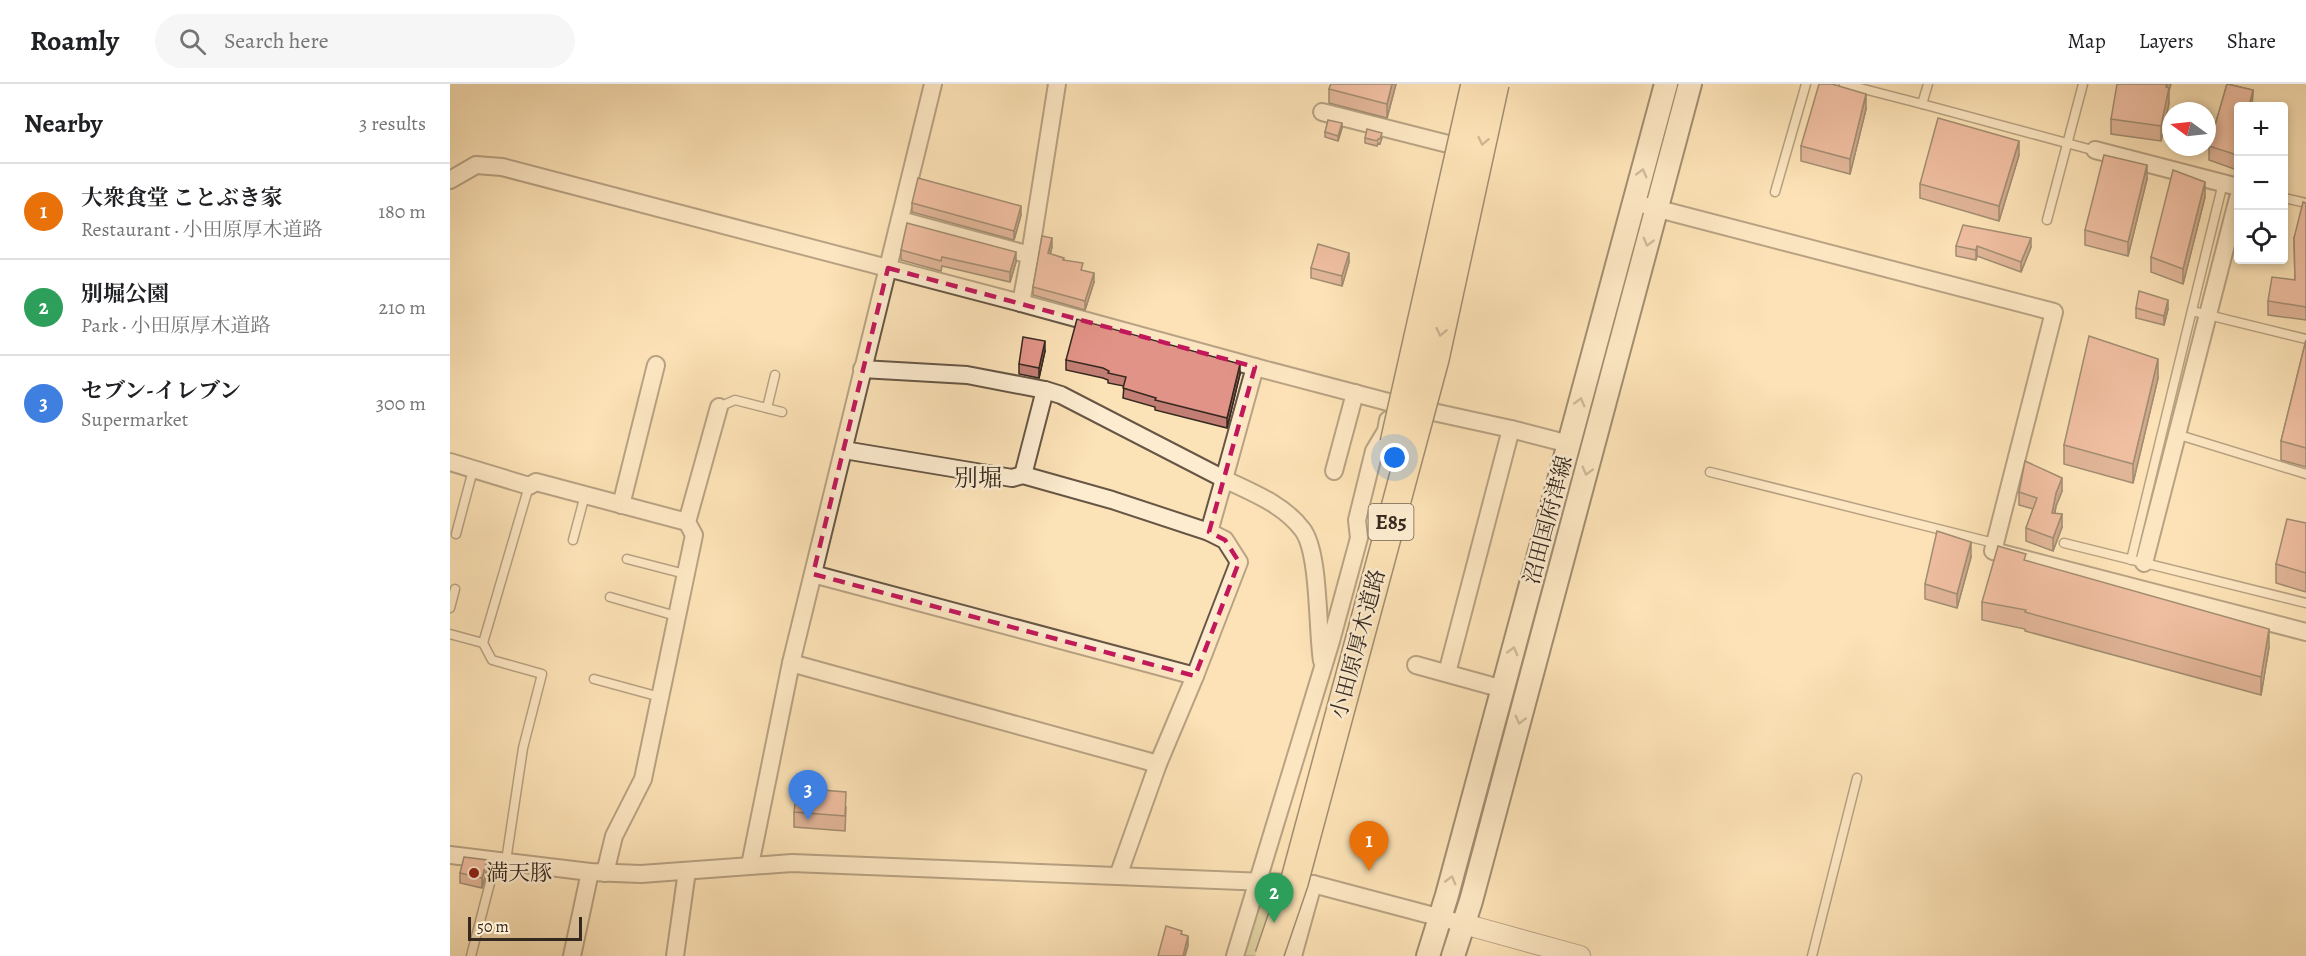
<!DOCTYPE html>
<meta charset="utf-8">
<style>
body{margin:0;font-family:Alegreya,"Noto Serif JP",serif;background:#f6f6f6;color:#202124}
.controls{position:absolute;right:18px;top:18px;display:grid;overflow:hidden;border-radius:6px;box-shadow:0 3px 9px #0003}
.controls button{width:54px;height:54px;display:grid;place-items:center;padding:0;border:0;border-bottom:2px solid #e0e0e0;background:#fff;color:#202124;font:30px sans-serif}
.compass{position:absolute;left:1712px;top:18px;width:54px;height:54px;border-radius:50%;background:#fff;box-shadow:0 3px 9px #0003;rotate:285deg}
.scale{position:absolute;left:18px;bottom:15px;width:114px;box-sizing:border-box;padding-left:6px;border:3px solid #35281f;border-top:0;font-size:16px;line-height:21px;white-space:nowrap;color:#35281f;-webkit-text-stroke:4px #fdecd0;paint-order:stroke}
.you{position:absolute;left:945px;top:374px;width:21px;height:21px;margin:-15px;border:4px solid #fff;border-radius:50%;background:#1a73e8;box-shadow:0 0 0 9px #1a73e833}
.badge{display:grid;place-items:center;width:39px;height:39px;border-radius:50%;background:#db2777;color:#fff;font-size:20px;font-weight:700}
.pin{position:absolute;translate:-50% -50px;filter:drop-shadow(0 2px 3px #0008)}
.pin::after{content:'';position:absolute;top:32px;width:21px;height:18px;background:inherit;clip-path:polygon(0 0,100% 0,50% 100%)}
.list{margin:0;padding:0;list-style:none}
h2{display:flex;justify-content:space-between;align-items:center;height:78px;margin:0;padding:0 24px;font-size:26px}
h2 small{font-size:20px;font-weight:400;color:#757577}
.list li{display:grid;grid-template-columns:39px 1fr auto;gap:18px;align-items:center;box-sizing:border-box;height:96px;padding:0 24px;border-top:2px solid #e0e0e0}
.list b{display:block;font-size:22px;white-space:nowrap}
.list p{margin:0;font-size:20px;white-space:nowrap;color:#757577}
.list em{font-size:20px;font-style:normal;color:#757577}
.icon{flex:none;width:33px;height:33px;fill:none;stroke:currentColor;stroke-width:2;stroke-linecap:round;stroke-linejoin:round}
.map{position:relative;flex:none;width:1856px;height:872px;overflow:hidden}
header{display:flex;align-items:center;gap:36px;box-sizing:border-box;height:84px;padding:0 30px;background:#fff;border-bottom:2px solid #e0e0e0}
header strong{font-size:28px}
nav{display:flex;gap:33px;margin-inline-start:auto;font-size:21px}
.search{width:420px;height:54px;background:#f6f6f6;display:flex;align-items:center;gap:15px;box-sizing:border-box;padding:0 21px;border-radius:33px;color:#757577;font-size:22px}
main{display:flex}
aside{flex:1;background:#fff}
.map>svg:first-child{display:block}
</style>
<header>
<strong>Roamly</strong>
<div class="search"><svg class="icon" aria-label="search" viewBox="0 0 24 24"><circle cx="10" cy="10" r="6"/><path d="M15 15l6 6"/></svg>Search here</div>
<nav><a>Map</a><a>Layers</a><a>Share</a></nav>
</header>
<main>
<aside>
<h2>Nearby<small>3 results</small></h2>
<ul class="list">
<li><span class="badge" style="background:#e8710a">1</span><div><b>大衆食堂 ことぶき家</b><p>Restaurant · 小田原厚木道路</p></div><em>180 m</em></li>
<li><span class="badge" style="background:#2e9e5b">2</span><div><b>別堀公園</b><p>Park · 小田原厚木道路</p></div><em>210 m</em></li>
<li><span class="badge" style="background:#3f7fe0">3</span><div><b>セブン-イレブン</b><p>Supermarket</p></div><em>300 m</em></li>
</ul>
</aside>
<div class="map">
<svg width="1856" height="872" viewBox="0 0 1856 872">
<rect width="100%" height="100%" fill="#fce2b7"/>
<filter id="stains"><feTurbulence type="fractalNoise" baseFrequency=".00333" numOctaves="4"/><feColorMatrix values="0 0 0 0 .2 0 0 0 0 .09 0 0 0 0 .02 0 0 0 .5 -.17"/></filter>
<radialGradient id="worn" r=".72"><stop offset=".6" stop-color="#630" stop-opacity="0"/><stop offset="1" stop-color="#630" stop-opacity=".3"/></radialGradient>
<path fill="#c3c28c" stroke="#7c7556" stroke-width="1.5" d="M815,804L854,806L837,872H792Z"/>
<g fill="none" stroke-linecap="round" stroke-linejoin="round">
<g stroke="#675645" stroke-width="11">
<g id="service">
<path d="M1394,0L1472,20L1478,0"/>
<path d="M1472,20L1646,67"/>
<path d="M1325,108L1356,0"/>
<path d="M1834,114L1856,119"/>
<path d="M1597,136L1633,0"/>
<path d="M1742,227L1856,255"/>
<path d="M269,323L285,316L332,328"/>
<path d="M317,324L325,291"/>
<path d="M1726,350L1856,390"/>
<path d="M1260,388L1544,459"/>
<path d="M6,450L23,386"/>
<path d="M123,456L135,411"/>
<path d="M1614,459L1856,519"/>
<path d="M177,475L235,490"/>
<path d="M1681,476L1773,99"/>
<path d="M160,513L226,532"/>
<path d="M0,524L5,505"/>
<path d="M0,550L33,559L79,402"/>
<path d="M33,559L42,576L92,590L73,664L56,777"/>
<path d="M144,595L210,613"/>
<path d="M21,872L46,776"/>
<path d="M1362,872L1407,694"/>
</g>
</g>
<g stroke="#675645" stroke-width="20">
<g id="minor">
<path d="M872,28L998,60"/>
<path d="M1645,66L1788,103"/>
<path d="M0,96L26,81L52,83L571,219"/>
<path d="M1197,122L1604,228L1543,467L1856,548"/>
<path d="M450,136L580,171L571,219L805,283L774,395L611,311L595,306L573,391"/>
<path d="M580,171L607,0"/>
<path d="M805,283L942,319L1061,345L1119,360"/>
<path d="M412,285L517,291L595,306"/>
<path d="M0,378L79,402L86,398L237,438L244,451L193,695L164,752L155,789"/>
<path d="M884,387L905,309"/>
<path d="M171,421L206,281"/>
<path d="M237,438L269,323"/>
<path d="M759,448L774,395C801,408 833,420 852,445C870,467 867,546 872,577"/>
<path d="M1694,479L1788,114"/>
<path d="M363,490L745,592L789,478L775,456L759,448L662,416L573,391L562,394L394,366"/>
<path d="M341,579L708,680"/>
<path d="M966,581L1053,605"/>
<path d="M997,589L1061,345"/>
<path d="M0,771L140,788L191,790L342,779L863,800L1014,840"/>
<path d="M300,781L341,579L483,0"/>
<path d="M668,792L708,680L745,592"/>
<path d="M122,872L140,788"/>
<path d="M225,872L237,787"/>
<path d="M785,872L881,557L909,454L907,436L924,367L936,347L938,336"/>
<path d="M843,872L863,800"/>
</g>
</g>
<g stroke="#675645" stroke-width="22">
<path id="tertiary" d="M1014,840L1130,872"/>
</g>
<g stroke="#35281f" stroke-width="26">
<g id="secondary">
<path d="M978,872L997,811L1216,0"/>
<path d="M1003,872L1021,817L1240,0"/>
</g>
</g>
<use href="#service" stroke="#fdecd0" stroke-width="8"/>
<use href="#minor" stroke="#fdecd0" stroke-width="16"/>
<use href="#tertiary" stroke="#fdecd0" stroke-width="20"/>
<use href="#secondary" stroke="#fdecd0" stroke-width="22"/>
<g stroke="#35281f" stroke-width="30" stroke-linecap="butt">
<g id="trunk-bridge">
<path d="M944,359L1025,0"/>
<path d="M819,872L844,799L985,275L1045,0"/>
</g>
</g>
<use href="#trunk-bridge" stroke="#fce2b7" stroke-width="27"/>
</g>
<g fill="#c27e74" stroke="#35281f" stroke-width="1.5">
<path d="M881,0H946L937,34L879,19V5Z"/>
<path d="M1777,0L1803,6L1802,22H1788V78L1787,86L1759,76V62Z"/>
<path d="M1719,19L1711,57L1661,50V35Z"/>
<path d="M1416,25L1400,90L1351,77V62Z"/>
<path d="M892,44L888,57L875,53V48Z"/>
<path d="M915,54H932L930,60L928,59L927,62L915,59Z"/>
<path d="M1569,71L1549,137L1470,114V100Z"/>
<path d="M1697,95L1678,172L1635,161V146Z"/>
<path d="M1755,113L1733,200L1701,188V173Z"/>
<path d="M462,119L571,131L564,156L462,128Z"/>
<path d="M1856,119V236L1818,231V217L1845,196L1844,154Z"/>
<path d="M1506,162L1581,163L1571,188L1527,172L1526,176L1506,172Z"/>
<path d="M602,163L600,170L614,176L633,187L644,198L635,226L583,211V203Z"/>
<path d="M451,166L566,178L560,198L492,182L491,187L451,176Z"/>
<path d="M899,178L892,202L861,194V184Z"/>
<path d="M1686,224L1718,225L1714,241L1686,234Z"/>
<path d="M1856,256V383L1831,376V357Z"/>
<path d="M595,267L589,294L569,290V280Z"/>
<path d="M616,276L790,290L777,344L705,326V323L673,314L674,302L658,299V296L653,294L616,286Z"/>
<path d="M1708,294L1683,399L1614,380V361Z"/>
<path d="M1612,407L1606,422L1605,429L1612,443L1603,467L1576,457V444L1583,425L1569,421V408Z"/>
<path d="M1856,439V508L1826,499V480Z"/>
<path d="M1521,473L1507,524L1475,515V500Z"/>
<path d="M1576,477L1819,563L1811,611L1575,547V545L1532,536V518Z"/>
<path d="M396,723L395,747L344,743V728Z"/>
<path d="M37,786L32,804L10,799V789Z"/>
</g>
<g fill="#9e675e" stroke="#35281f" stroke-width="1.5">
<path d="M942,0H946L937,34V20Z"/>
<path d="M1717,0H1721L1719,7V19L1711,57V42Z"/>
<path d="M1803,6L1802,22H1799Z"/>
<path d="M1416,10V25L1400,90V75Z"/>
<path d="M892,39V44L888,57V52Z"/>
<path d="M1569,57V71L1549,137V122Z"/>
<path d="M1788,64V78L1787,86V71Z"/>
<path d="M1697,81V95L1678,172V158Z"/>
<path d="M1755,98V113L1733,200V185Z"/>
<path d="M571,122V131L564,156V147Z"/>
<path d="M602,154V163L598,178V169Z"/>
<path d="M1581,154V163L1571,188V178Z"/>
<path d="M1527,162V172L1526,176V166Z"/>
<path d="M566,168V178L560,198V188Z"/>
<path d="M899,169V178L892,202V192Z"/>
<path d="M644,189V198L635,226V217Z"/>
<path d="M1718,216V225L1714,241V232Z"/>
<path d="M595,257V267L589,294V284Z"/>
<path d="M1708,275V294L1683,399V380Z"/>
<path d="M790,280V290L777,344V334Z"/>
<path d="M1612,394V407L1606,422L1602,442V429L1606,409Z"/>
<path d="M1612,430V443L1603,467V454Z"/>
<path d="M1521,458V473L1507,524V510Z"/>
<path d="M1819,545V563L1811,611V593Z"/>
<path d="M37,776V786L32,804V794Z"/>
<path d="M738,852V862L735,872H733Z"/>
</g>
<g fill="#e29387" stroke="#35281f" stroke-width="1.5">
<path d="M881,0H942L937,20L879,5Z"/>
<path d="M1369,0H1382L1416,10L1400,75L1351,62Z"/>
<path d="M1667,0H1717L1716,3L1719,4L1711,42L1661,35Z"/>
<path d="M1777,0L1803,6L1799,22H1788V64L1787,71L1759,62Z"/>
<path d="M1488,34L1569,57L1549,122L1470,100Z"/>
<path d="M878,36L892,39L888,52L875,48Z"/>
<path d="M917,45L932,49L930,55H928L927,57L915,54Z"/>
<path d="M1654,71L1697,81L1678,158L1635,146Z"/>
<path d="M1723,86L1755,98L1733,185L1701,173Z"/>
<path d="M468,94L571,122L564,147L462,119Z"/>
<path d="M1853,118L1856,119V223L1818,217L1822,193L1845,196L1844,154Z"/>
<path d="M457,139L566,168L560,188L492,173L491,177L451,166Z"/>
<path d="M1513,141L1581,154L1571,178L1527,162L1526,166L1506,162Z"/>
<path d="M592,152L602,154L598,169L614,174L613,176L633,179L631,186L644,189L635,217L583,203Z"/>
<path d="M868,160L899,169L892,192L861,184Z"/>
<path d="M1689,207L1718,216L1714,232L1686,224Z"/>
<path d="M627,235L790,280L777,334L705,316L706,314L673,304L676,293L658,289L659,287L653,284L616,276Z"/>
<path d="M1639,252L1708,275L1683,380L1614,361Z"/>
<path d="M573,253L595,257L589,284L569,280Z"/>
<path d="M1856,256V364L1831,357Z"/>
<path d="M1575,377L1612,394L1606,409L1602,429L1612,430L1603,454L1576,444L1587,414L1569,408Z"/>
<path d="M1837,435L1856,439V489L1826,480Z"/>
<path d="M1487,447L1521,458L1507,510L1475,500Z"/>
<path d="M1548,462L1576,470L1574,476L1819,545L1811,593L1575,528L1576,526L1532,518Z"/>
<path d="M347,704L396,708L395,732L344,728Z"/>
<path d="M14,773L37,776L32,794L10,789Z"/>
<path d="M716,842L732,847L731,850L738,852L733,872H708Z"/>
</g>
<defs><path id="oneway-chevron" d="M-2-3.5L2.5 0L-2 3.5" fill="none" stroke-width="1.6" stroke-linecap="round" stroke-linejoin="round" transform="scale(1.5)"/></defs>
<g stroke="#98856b">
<use href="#oneway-chevron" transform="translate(1033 57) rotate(102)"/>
<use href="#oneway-chevron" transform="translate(991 248) rotate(102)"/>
</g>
<g stroke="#998a78">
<use href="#oneway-chevron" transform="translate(1192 89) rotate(-75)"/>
<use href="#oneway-chevron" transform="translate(1198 158) rotate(105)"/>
<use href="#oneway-chevron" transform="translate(1130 318) rotate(-75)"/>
<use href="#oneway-chevron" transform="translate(1137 387) rotate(105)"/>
<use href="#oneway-chevron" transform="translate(1063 567) rotate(-75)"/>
<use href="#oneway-chevron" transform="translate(1070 636) rotate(105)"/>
<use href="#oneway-chevron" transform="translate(1001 796) rotate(-75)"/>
</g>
<path d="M0 0H1856V872H0ZM438,184L805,283L759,448L775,456L789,478L745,592L363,490Z" fill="#fce2b7" fill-opacity=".55" fill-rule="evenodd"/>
<path fill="none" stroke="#c2185b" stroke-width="4.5" stroke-dasharray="12 8" stroke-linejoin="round" d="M438,184L805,283L759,448L775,456L789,478L745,592L363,490Z"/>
<circle fill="#8f2418" stroke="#fdecd0" stroke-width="2" cx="24" cy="789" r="6"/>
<g text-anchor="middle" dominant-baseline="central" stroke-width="5" stroke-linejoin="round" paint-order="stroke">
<rect fill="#fdecd0" stroke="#716354" stroke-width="1.5" x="918.5" y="420" width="45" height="36" rx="4.5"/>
<g font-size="21" font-weight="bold" fill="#35281f">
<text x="941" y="438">E85</text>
</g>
<g font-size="22" fill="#35281f" stroke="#fdecd0">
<text transform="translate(1098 436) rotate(-75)">沼田国府津線</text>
<text transform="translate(908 560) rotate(-75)">小田原厚木道路</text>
</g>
<g font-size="22" fill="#35281f" stroke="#fdecd0" text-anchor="start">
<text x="36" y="789">満天豚</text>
</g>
<g font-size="24" fill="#35281f" stroke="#fdecd0">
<text x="528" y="394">別堀</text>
</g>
</g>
<rect width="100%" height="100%" filter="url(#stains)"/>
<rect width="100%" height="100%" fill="url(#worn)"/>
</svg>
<div class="controls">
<button>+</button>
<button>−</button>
<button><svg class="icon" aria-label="locate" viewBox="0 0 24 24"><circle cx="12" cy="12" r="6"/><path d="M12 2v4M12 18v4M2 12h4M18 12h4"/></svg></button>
</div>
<svg class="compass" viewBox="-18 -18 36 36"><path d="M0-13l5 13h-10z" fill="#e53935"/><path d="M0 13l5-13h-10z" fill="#757577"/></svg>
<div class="scale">50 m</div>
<div class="you"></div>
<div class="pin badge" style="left:919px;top:787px;background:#e8710a">1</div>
<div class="pin badge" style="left:824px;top:839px;background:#2e9e5b">2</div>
<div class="pin badge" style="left:358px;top:736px;background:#3f7fe0">3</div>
</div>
</main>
